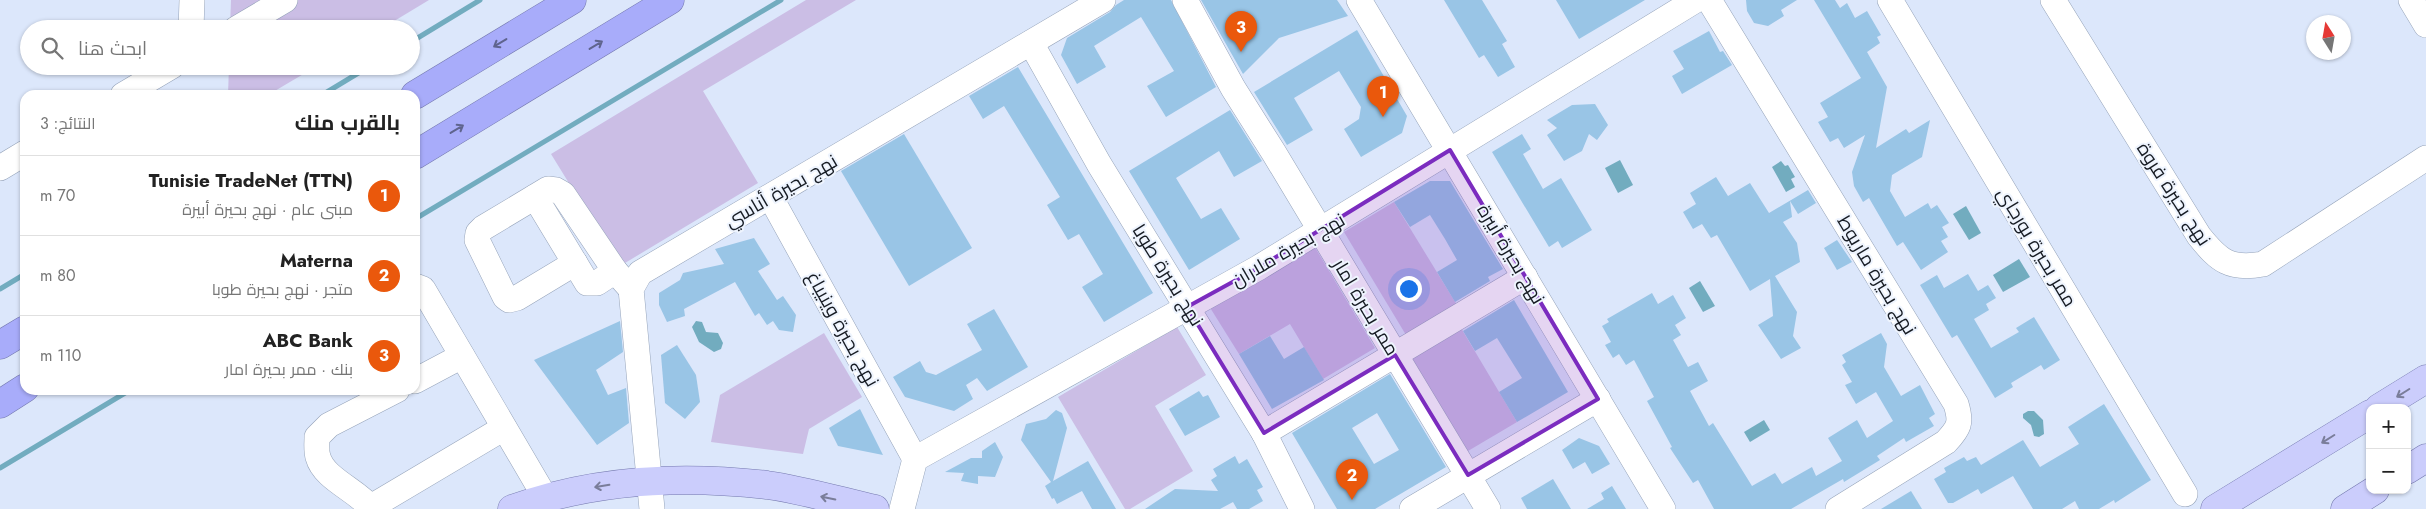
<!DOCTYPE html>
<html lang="ar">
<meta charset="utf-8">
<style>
body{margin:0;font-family:Jost,Cairo,sans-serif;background:#f6f6f6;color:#222;direction:rtl}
.controls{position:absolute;right:15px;bottom:15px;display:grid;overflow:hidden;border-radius:10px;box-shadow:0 1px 4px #0004}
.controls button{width:45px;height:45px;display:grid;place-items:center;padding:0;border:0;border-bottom:1px solid #e0e0e0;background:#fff;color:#222;font:25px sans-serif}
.compass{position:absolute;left:2306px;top:15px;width:45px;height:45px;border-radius:50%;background:#fff;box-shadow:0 1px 4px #0004;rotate:349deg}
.you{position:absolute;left:1408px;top:288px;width:18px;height:18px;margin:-12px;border:4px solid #fff;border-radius:50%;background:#1a73e8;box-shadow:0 0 0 8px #1a73e833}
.badge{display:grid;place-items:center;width:32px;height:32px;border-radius:50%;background:#ea580c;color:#fff;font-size:16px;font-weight:700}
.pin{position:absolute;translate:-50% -41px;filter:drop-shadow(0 1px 2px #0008)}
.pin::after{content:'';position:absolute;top:26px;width:18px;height:15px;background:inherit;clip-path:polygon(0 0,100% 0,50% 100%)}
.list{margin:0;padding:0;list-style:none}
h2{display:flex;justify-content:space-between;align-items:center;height:65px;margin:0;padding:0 20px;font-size:21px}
h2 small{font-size:16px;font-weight:400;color:#767676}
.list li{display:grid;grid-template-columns:32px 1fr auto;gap:15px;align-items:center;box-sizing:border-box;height:80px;padding:0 20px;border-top:1px solid #e0e0e0}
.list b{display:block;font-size:19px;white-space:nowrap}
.list p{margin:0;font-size:16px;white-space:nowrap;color:#767676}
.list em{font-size:16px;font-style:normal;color:#767676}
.icon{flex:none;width:28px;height:28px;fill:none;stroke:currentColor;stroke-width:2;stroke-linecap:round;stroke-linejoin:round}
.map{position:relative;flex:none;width:2426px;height:509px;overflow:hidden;direction:ltr}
.search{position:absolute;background:#fff;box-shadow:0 1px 4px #0004;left:20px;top:20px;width:400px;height:55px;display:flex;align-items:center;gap:12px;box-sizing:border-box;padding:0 18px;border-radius:28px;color:#767676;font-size:19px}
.panel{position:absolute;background:#fff;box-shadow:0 1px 4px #0004;left:20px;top:90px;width:400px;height:305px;border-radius:15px;direction:rtl}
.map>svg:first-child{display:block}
</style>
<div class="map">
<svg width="2426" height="509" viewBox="0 0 2426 509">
<rect width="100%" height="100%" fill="#dce7fb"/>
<g fill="#cbbee5">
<path d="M231,0H429L381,29H230Z"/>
<path d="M806,0H856L703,91L758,183L620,266L551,154Z"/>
<path d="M229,66H317L268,95H228Z"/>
<path d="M1394,202L1457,305L1406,335L1344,232Z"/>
<path d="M1313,244L1375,348L1323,379L1290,324L1239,354L1209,306Z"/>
<path d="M1177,327L1206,375L1155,406L1193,471L1130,509H1125L1058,397Z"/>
<path d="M1461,328L1517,422L1468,451L1412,358Z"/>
<path d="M824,333L862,397L809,429L803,454L711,442L720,395Z"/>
</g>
<g fill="#72acbf">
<path d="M1620,160L1633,185L1618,193L1605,168Z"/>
<path d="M1781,161L1785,166L1788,165L1795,177L1791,179L1795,187L1786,192L1772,167Z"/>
<path d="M1966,206L1981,233L1969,240L1953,214Z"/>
<path d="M2019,259L2030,277L2003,292L1993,275Z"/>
<path d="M1700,281L1715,306L1703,312L1689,288Z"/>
<path d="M696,321L702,322L706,332L718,333L723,343L721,349L714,352L699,342L692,327Z"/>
<path d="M2028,411H2034L2043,420L2044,434L2039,437L2034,436L2031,425L2023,418V414Z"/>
<path d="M1764,420L1770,430L1750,442L1744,432Z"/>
</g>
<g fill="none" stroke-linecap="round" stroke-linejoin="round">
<g stroke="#72acbf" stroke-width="5">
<path d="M411,42L480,0"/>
<path d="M322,95L370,66"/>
<path d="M415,219L781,0"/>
<path d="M0,289L25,274"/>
<path d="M0,468L130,390"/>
</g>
</g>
<g fill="#99c5e6" fill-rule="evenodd">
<path d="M1124,0H1171L1216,87L1166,117L1147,86L1174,71L1141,17L1094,46L1106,67L1077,84L1061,55L1067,38L1110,12L1116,5Z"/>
<path d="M1201,0H1337L1348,16L1279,38L1243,74Z"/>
<path d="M1444,0H1482L1507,41L1502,44L1515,67L1498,77L1484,55L1479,58Z"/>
<path d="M1556,0H1645L1579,39Z"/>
<path d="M1746,0H1797L1781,10L1784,16L1768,26L1754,23L1747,11Z"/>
<path d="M1814,0H1835L1840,8L1847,3L1855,18L1867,11L1881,35L1877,37L1880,43L1867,52L1887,87L1876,148L1906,129L1909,133L1930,120L1922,157L1892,175L1890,191L1905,217L1928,203L1931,209L1937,205L1949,223L1942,227L1948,237L1941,241L1948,252L1921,270L1903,242L1897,246L1869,198L1863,202L1854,186L1852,172L1865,135L1844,148L1838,138L1830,142L1818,122L1828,117L1820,103L1861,78Z"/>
<path d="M1357,30L1407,116L1402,133L1361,157L1344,129L1359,119L1361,107L1339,71L1294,98L1313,130L1287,145L1254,92Z"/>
<path d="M1709,31L1720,52L1723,51L1732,65L1682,94L1672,76L1684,69L1673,51Z"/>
<path d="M1018,67L1153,293L1104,322L1082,287L1103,274L1079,234L1068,240L1047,205L1060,197L1004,106L983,119L969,96Z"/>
<path d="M1595,104L1608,125L1597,140L1589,134L1582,151L1564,161L1547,135L1557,128L1547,120L1572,105Z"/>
<path d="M1230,110L1262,161L1234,177L1219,151L1176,178L1201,219L1221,208L1240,239L1189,270L1129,171Z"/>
<path d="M904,134L972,248L909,286L841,171Z"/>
<path d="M1522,134L1531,149L1523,154L1543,189L1561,178L1592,230L1562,248L1558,241L1549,247L1492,152Z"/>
<path d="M1716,177L1728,196L1750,183L1769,213L1808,190L1816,203L1798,214L1790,201L1792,217L1783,222L1797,243L1800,262L1775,276L1797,312L1793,336L1801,348L1781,359L1758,325L1773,316L1770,279L1750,291L1717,235L1711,238L1702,224L1693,229L1683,212L1696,204L1690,193Z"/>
<path d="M1430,181H1450L1503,269L1488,277L1490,281L1455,302L1437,272L1457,260L1445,239L1430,215L1410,227L1394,202Z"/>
<path d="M754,238L770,264L758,271L777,300L783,296L796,315L793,332L779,330L773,321L767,325L759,313L755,316L735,282L684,309L685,316L667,322L659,305V293L680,280L683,273L724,264L715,249Z"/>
<path d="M1837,240L1852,262L1837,270L1824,248Z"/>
<path d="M1968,274L1978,291L1988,285L1996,298L1986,304L1989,310L1974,319L1991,348L2019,332L2016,328L2034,317L2060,360L2044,370L2041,365L2011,383L2013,387L1995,398L1957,335L1952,338L1920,285L1937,275L1944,288Z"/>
<path d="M1652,293L1658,304L1673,295L1686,318L1675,325L1681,335L1673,340L1688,367L1698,362L1708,381L1690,391L1709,426L1713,423L1752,486L1775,473L1782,484L1812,467L1816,476L1842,461L1828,438L1857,420L1867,438L1893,421L1876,392L1856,404L1845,385L1852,382L1842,365L1846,362L1842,355L1881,333L1887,344L1884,367L1901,396L1920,385L1935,414L1929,418L1934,426L1906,442L1904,438L1877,456L1880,460L1844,482L1843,479L1791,509H1714L1698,480L1693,483L1670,448L1672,447L1647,401L1654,397L1634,360L1626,365L1619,354L1613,358L1605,345L1611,342L1602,326L1609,322L1607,319Z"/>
<path d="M1514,300L1568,392L1517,422L1499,392L1522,378L1497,338L1475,351L1463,331Z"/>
<path d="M994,309L1028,367L987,391L977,378L966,385L973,399L954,411L905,397L893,377L920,361L926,372L936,375L982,350L967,324Z"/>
<path d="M620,321L623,352L596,370L608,395L626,388L629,423L597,445L534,360Z"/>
<path d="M1270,336L1284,359L1304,347L1324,380L1272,409L1239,354Z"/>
<path d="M677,345L696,375L700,402L685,419L665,403L661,355Z"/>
<path d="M1390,374L1446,467L1375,509H1337L1292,433ZM1377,413L1399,450L1374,464L1352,428Z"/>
<path d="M1199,391L1203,397L1208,395L1220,417L1185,436L1169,409Z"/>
<path d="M2104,404L2151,480L2115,503L2114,500L2099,509H2079L2075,501L2062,509H2033L2013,476L1981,494L1978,489L1953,503H1948L1934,479L1946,472L1944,468L1964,457L1967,461L1976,457L1981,465L2023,440L2040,467L2079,444L2068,427Z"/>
<path d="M860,409L883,455L838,446L829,428Z"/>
<path d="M1056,410L1062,413L1067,428L1053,481L1088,461L1116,509H1092L1082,491L1057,504L1054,498L1052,499L1045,486L1051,482L1021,440L1026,424L1046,419Z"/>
<path d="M1579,438L1599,446L1610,464L1592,474L1585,462L1573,469L1562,450Z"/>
<path d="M995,442L1003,457L995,477L978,476V484L961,481L964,473L945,472L971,458H982V451Z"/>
<path d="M1235,456L1239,464L1247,459L1263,487L1257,490L1263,501L1249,509H1237L1233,502L1220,509H1145L1175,489L1218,491L1211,480L1217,476L1213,469Z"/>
<path d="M1553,479L1571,509H1527L1521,498Z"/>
<path d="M1612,486L1626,509H1587L1604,499L1601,493Z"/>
<path d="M1911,491L1922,509H1881Z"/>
</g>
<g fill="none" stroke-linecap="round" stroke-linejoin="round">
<g stroke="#96a4ba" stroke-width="26">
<g id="minor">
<path d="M1185,0L1233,88L1274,153L1488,509"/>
<path d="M1359,0L1663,509"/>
<path d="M1709,0L1956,404C1962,423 1959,428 1946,442L1838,509"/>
<path d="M1890,0L2185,494"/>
<path d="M2053,0L2199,236C2219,261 2230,270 2263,264L2426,158"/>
<path d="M2411,0L2426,25"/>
<path d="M191,29L192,0"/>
<path d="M236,29L285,0"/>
<path d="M1031,43L1099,164L1264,433L1302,509"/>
<path d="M123,95L172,66"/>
<path d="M0,168L25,153"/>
<path d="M535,197L587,283H597L615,271"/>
<path d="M771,198L915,459"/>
<path d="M575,263L517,298L509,300L505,297L477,240L478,233L483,228L548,189L556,190L563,194L615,271L631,289"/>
<path d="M415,286L423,289L545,497"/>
<path d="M415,381L462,356"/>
<path d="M1264,433L1525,277"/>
<path d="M371,507L504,428"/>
<path d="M372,509C357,490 324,479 318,457C316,451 317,443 317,437L329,425L397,390"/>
<path d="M652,509L631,289L640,273L1103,0"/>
<path d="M902,509L915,459L1258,268L1696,0"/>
<path d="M1412,509L1598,399"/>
</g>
</g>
<g stroke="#7579af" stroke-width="29">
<g id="major">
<path d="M2379,408L2426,379"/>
<path d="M2407,470L2426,458"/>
<path d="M512,509C594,479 681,475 767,485C803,490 840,501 875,509"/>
<path d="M2215,509L2370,414"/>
<path d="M2345,509L2375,490"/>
</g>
</g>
<g stroke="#7579af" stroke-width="29">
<g id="highway">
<path d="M415,95L572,0"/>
<path d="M415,155L670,0"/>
<path d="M0,345L25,330"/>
<path d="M0,404L25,388"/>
</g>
</g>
<use href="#minor" stroke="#fff" stroke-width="25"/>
<use href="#major" stroke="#cbcdfc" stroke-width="28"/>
<use href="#highway" stroke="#a8acfa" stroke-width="28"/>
</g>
<defs><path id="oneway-shaft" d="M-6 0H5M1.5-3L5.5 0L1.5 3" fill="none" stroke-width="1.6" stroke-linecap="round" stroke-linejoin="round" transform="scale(1.25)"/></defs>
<g stroke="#5f648e">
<use href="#oneway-shaft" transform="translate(500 43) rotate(149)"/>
<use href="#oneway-shaft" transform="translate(596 45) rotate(-31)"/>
<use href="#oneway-shaft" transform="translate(457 129) rotate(-31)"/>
</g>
<g stroke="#7a7d9a">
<use href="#oneway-shaft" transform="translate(2403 393) rotate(148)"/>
<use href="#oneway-shaft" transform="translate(2328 439) rotate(148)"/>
<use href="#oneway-shaft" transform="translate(602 486) rotate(171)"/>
<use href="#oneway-shaft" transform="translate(828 498) rotate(-168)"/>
</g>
<path fill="#7b2cbf" fill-opacity="0.2" stroke="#7b2cbf" stroke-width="4" stroke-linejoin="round" d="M1450,150L1598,399L1468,475L1395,355L1264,433L1187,307L1258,268Z"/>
<g text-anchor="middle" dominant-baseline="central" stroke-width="4" stroke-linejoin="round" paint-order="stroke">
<g font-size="19" fill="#161b23" stroke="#eef4fe">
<text transform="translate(781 191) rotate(-30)">نهج بحيرة أناسي</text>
<text transform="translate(2174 194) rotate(57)">نهج بحيرة فروة</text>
<text transform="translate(2037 247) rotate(59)">ممر بحيرة بورجاي</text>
<text transform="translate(1288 250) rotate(-30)">نهج بحيرة ملاران</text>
<text transform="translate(1511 254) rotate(59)">نهج بحيرة أبيرة</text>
<text transform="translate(1168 275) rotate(58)">نهج بحيرة طوبا</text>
<text transform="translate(1877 275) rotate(59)">نهج بحيرة ماريوط</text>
<text transform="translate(1366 307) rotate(59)">ممر بحيرة امار</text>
<text transform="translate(843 329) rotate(61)">نهج بحيرة وينيباغ</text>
</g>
</g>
</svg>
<div class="controls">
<button>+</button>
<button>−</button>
</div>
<svg class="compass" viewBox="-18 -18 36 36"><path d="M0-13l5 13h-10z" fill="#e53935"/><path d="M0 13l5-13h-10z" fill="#767676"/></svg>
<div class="you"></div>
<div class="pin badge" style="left:1383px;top:117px">1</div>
<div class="pin badge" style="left:1352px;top:500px">2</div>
<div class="pin badge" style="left:1241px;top:52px">3</div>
<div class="search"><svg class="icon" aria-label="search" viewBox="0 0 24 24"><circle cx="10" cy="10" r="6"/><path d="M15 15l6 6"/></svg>ابحث هنا</div>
<section class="panel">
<h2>بالقرب منك<small>النتائج: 3</small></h2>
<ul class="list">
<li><span class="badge">1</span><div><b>Tunisie TradeNet (TTN)</b><p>مبنى عام · نهج بحيرة أبيرة</p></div><em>70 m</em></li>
<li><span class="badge">2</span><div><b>Materna</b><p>متجر · نهج بحيرة طوبا</p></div><em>80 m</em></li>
<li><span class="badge">3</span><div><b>ABC Bank</b><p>بنك · ممر بحيرة امار</p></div><em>110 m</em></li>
</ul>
</section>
</div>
